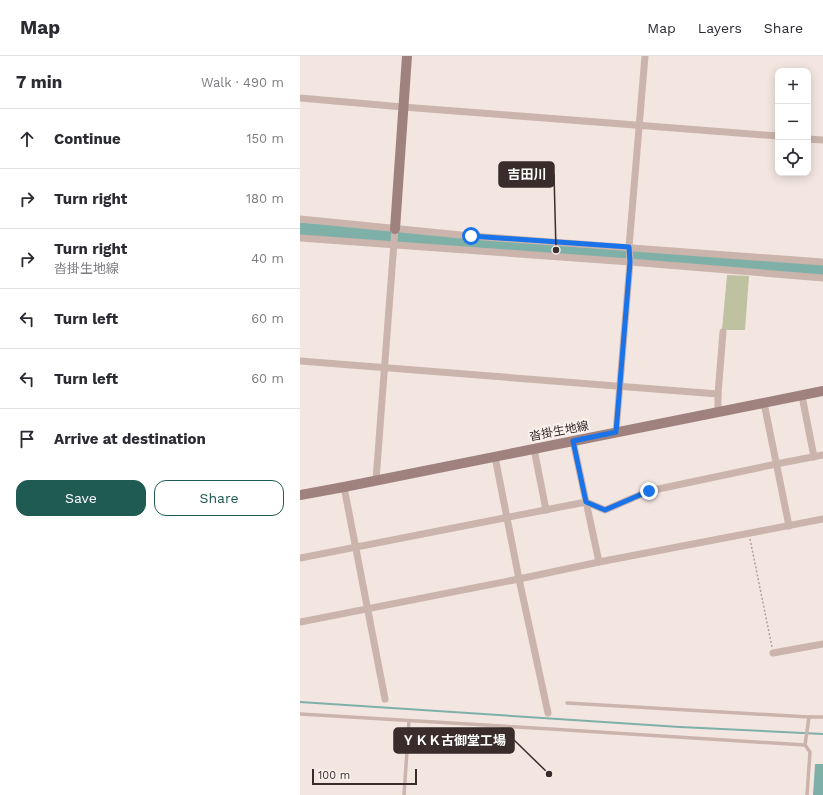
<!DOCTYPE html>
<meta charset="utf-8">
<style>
body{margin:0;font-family:"Work Sans","Noto Sans JP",sans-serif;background:#f2f2f3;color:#2b2b33}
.controls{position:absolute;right:12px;top:12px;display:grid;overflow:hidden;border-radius:8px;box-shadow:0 2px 10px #0003}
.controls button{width:36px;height:36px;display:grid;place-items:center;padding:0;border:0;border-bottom:1px solid #e1e1e2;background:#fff;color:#2b2b33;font:20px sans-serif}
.scale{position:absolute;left:12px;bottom:10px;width:105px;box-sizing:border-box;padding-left:4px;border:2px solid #392c2b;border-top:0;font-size:11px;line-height:14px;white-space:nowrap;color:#392c2b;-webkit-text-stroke:3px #faf1ed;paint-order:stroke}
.stop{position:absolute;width:12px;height:12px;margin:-9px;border:3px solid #1a73e8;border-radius:50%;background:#fff}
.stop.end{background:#1a73e8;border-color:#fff;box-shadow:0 1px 4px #0008}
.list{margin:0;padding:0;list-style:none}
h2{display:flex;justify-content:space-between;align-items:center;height:52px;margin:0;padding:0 16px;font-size:17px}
h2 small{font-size:13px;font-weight:400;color:#7c7c81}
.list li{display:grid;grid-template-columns:26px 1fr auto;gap:12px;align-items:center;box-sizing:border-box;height:60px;padding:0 16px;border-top:1px solid #e1e1e2}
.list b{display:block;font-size:15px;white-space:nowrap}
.list p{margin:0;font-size:13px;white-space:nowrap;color:#7c7c81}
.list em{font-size:13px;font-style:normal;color:#7c7c81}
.actions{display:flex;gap:8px;padding:12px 16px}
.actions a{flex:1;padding:9px 0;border:1px solid #205b53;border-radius:12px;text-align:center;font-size:14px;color:#205b53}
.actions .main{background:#205b53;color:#fff}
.icon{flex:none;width:22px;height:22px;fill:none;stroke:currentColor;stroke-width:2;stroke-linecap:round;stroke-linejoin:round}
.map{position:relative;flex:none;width:523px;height:739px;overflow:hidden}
header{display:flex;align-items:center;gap:24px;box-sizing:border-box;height:56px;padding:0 20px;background:#fff;border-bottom:1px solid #e1e1e2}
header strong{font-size:19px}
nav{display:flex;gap:22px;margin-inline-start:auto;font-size:14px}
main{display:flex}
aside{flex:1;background:#fff}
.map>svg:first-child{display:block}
</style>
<header>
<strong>Map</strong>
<nav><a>Map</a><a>Layers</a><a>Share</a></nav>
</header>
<main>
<aside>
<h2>7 min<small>Walk · 490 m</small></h2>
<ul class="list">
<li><svg class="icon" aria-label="ahead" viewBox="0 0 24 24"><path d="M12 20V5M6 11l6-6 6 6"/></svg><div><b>Continue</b></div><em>150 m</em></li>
<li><svg class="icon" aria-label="right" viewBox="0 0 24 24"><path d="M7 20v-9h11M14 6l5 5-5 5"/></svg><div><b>Turn right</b></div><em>180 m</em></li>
<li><svg class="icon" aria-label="right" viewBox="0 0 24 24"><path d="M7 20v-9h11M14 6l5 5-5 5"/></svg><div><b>Turn right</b><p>沓掛生地線</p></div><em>40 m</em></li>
<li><svg class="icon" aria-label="left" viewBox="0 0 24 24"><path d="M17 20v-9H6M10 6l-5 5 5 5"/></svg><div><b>Turn left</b></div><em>60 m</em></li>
<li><svg class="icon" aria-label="left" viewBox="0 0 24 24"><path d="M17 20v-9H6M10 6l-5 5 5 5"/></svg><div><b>Turn left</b></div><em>60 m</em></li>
<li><svg class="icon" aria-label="arrive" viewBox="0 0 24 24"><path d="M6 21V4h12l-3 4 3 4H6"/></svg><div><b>Arrive at destination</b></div></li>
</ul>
<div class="actions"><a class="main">Save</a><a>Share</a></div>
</aside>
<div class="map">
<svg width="523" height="739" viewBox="0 0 523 739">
<rect width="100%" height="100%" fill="#f3e6e0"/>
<path fill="#bec2a0" d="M427,219L449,220L445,274H422Z"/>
<path fill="#7fb0a8" d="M515,708H523V739H513Z"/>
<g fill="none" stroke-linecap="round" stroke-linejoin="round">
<path stroke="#7fb0a8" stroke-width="2" d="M0,646L380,671L523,678"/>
<path stroke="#7fb0a8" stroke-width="13" d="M0,173L147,184L256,194L523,214"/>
<path stroke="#b79e96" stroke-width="1.5" stroke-dasharray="2 2" stroke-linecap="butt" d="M450,483L472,591"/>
<g stroke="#cbb4ac" stroke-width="3.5">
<path d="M267,647L509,661L505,689L510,696L507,739"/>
<path d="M0,658L251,673L505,689"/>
<path d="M509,661H523"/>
<path d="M104,739L109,665"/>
</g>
<g stroke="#cbb4ac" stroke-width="7">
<path d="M0,42L103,51L478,80"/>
<path d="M508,83L523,84"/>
<path d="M0,163L171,180L523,206"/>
<path d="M0,182L330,206L523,222"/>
<path d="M0,305L418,338V356"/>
<path d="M418,338L423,276"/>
<path d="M502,340L514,401"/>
<path d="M464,347L489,470"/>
<path d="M316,376L330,206L329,191L345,0"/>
<path d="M273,385L299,506"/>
<path d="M234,393L246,454"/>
<path d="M195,401L219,523L248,657"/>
<path d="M76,424L95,173"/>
<path d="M44,431L85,643"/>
<path d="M0,502L286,446L305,454L349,435L476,408L523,399"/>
<path d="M0,566L219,523L299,506L523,463"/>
<path d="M473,597L523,588"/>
</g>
<g stroke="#9f827d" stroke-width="10">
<path d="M95,173L107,0"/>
<path d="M0,439L44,431L523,335"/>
</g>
</g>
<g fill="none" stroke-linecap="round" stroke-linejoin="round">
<path stroke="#1a73e8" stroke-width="5" d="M171,180L329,191L330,206L316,376L273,385L286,446L305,454L349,435"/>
</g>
<g text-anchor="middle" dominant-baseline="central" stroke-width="4" stroke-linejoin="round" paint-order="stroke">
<g font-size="12" fill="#392c2b" stroke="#faf1ed">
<text transform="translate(259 375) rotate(-11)">沓掛生地線</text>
</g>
</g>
<path fill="none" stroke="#392c2b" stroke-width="1.5" d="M256 194L254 118M249 718L214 684"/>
<g fill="#392c2b" stroke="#faf1ed" stroke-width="1.5">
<circle cx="256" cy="194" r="4"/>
<circle cx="249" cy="718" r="4"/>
</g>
<g fill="#392c2b" stroke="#392c2b" stroke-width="1.5">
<rect x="199" y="106" width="55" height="25" rx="4"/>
<rect x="94" y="672" width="120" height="25" rx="4"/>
</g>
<g font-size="13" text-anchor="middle" font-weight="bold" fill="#fff">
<text x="227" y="123">吉田川</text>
<text x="154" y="689">ＹＫＫ古御堂工場</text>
</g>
</svg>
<div class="controls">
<button>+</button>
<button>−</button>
<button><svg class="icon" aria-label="locate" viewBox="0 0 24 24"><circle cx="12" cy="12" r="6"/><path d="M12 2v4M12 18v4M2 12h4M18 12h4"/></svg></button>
</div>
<div class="scale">100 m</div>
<div class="stop" style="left:171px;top:180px"></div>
<div class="stop end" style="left:349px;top:435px"></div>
</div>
</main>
